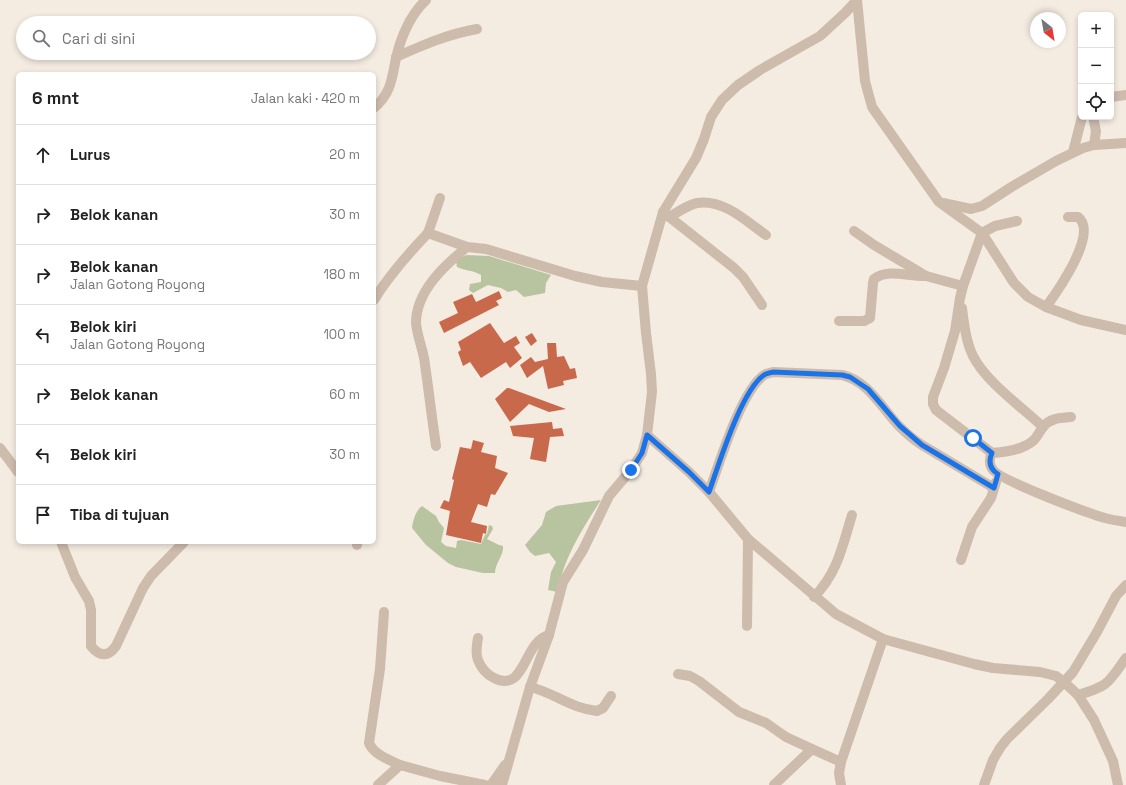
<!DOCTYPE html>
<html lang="id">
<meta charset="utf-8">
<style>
body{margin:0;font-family:"Space Grotesk",sans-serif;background:#f6f6f6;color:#222}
.controls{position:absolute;right:12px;top:12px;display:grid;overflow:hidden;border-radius:6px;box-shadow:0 2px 6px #0003}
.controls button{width:36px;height:36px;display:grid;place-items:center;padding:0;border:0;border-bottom:1px solid #e0e0e0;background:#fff;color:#222;font:20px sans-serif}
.compass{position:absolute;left:1030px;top:12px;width:36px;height:36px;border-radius:50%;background:#fff;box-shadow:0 2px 6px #0003;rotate:149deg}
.stop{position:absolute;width:12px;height:12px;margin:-9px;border:3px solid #1a73e8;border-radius:50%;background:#fff}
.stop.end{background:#1a73e8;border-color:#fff;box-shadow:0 1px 4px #0008}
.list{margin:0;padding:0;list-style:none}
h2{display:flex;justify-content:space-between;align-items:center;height:52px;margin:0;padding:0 16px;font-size:17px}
h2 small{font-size:13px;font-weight:400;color:#767676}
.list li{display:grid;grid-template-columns:26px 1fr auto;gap:12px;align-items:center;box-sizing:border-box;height:60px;padding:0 16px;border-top:1px solid #e0e0e0}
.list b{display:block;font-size:15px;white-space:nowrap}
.list p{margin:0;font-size:13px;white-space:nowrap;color:#767676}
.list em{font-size:13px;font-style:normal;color:#767676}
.icon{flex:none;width:22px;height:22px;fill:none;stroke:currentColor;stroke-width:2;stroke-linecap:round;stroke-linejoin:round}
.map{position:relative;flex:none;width:1126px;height:785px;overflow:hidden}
.search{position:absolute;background:#fff;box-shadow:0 2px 6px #0003;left:16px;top:16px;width:360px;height:44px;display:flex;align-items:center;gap:10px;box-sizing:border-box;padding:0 14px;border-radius:22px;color:#767676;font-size:15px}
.panel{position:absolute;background:#fff;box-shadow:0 2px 6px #0003;left:16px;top:72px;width:360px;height:472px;border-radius:6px}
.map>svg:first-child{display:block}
</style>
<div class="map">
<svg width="1126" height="785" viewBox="0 0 1126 785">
<rect width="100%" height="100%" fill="#f4ebe1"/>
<g fill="#b8c4a0">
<path d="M467,255L489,256L551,275L546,283L545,293L524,297L516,290L508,292L501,288L488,285L473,293L469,290L470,284L481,282V275C473,270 465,271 457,267L456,261L457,259Z"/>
<path d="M601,500C582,529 564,558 557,592L548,590L551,572L556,562L549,553L535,556L530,552L525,545L542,525L546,512L556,506Z"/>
<path d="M422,506L436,516L439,522L444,528L441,542L446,546L456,548L457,541L461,540L481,544L485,535L487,534L489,525L492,526L493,529L487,539L499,545L503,546C504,555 495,563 495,573H483L456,567L448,563L426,545L412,528C413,520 416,510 422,506Z"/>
</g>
<g fill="#c8694b">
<path d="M499,291L502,298L496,301L499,305L444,333L439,322L458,313L453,302L472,294L476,302Z"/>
<path d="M490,323L504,343L516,336L520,343L514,347L522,358L510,368L506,362L481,378L470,362L463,366L458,352L461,350L458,342Z"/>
<path d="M532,333L537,341L531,346L525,337Z"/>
<path d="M547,343H556L557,357L564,356L570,369L575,368L577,378L563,381L564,385L548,389L543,366L527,378L520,365L531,357L535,362L548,359Z"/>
<path d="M507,388H509L566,409L549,412L529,404L510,422L495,399Z"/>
<path d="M552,422L553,429L562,428L564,436L550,437L546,462L530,459L534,438L513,436L510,426Z"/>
<path d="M473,440L484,443L481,452L497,456L495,468L508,473L495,495L491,494L487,507L478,504L471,522L487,526L486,534L483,533L481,543L446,535L450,511L440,508L444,500L449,502L454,480L452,479L460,447L471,449Z"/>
</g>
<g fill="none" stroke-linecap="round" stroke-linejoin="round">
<g stroke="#cdbbac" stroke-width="10">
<path d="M857,0L865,81L872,107L939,202L982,233L1014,283L1028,297L1046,307L1081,320L1126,330"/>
<path d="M396,57C423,45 448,34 477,29"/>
<path d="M1111,97L1126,95"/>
<path d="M374,108C391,94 392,78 396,58C401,37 410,15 426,0"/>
<path d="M1093,117L1096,131L1094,145"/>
<path d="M1073,152L1082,117"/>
<path d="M440,198L428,233L467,247L486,249L575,276L602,282L642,286"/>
<path d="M943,203L971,209L982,206L1013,186L1056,161L1083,148L1094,145L1126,143"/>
<path d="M663,212L734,268L743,277L762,305"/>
<path d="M669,217C678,212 688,205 697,203C724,199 746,221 766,235"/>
<path d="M1017,221L995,226L982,233L963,286L960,298L955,331L944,368L933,397V404L936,410L992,453C1006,452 1023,450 1034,440C1037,437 1040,431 1043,427C1050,418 1060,418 1071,417"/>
<path d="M854,231L874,245L926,276L963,286"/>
<path d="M374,300C389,275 408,254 428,233"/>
<path d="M1046,307C1057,292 1099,233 1078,217H1068"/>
<path d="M962,308C964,324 966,342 973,356C986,382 1022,407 1043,427"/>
<path d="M839,321H864L870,318L873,283L874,279C888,268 909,277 926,276"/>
<path d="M647,435L689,472L709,492L748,539L836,614L883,639L974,664L993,668L1040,672L1056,676L1064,682L1078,695L1094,720L1113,761L1118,785"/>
<path d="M436,446C432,419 429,392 425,365C424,351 417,337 416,323C416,291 445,265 467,247"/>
<path d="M0,448L18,472"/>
<path d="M992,453C989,458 989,465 993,470C1002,481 1087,513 1105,518C1112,520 1119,521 1126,522"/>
<path d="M709,492C719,464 741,391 764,375C767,373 770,373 773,372L842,375C869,381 882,409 900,427C907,434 914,440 922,445L994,488"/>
<path d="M61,542L75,577L89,601L91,610V646C100,657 108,657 116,646L143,588L151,576L184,542"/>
<path d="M357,545V542"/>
<path d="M961,560L972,527L991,498L996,482"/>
<path d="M814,597C838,572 842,547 852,515"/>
<path d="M384,612L380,669L369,743C374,755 390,760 400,765"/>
<path d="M747,626L748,539"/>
<path d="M478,638C477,645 475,653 478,660C481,668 486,674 494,678C526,694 523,641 549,635"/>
<path d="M678,674L690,676L699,681L739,712L766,723L786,737L812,749"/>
<path d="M530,687C555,693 570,708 597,711L603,708L611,696"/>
<path d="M1078,695C1109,686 1108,683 1126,658"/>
<path d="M378,785L400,765L440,776L485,785"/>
<path d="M491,785L505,765"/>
<path d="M502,785L530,687L549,635L563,582L583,550L609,496L631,470L642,453L647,435L652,392L651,374L646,333L642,286L663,212L696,158L704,139L711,117L722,100L738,85L760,70L820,36L845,13L856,1"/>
<path d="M774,785L812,749L841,762L883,639"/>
<path d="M841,785L839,773L841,762"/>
<path d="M984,785L993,760L1000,748L1007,739L1048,699L1073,672L1097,632L1116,596L1126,585"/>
</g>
</g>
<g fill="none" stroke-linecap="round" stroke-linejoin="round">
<path stroke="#1a73e8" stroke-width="5" d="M631,470L642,453L647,435L689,472L709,492C719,464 741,391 764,375C767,373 770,373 773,372L842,375L850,377L868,389L900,426L922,445L994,488L998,474C990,469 988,462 992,453L973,438"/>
</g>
</svg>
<div class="controls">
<button>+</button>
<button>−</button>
<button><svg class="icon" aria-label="locate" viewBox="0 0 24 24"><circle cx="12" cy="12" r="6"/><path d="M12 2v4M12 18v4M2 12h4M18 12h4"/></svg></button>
</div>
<svg class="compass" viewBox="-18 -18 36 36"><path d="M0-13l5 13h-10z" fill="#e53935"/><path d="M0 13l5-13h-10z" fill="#767676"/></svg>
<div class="stop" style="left:973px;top:438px"></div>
<div class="stop end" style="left:631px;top:470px"></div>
<div class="search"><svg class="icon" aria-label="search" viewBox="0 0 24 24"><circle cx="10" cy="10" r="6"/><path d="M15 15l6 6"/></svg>Cari di sini</div>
<section class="panel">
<h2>6 mnt<small>Jalan kaki · 420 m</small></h2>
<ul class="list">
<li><svg class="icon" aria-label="ahead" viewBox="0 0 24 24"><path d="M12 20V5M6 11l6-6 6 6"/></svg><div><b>Lurus</b></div><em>20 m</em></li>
<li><svg class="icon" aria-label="right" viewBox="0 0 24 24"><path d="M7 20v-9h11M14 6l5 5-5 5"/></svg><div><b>Belok kanan</b></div><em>30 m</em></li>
<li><svg class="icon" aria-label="right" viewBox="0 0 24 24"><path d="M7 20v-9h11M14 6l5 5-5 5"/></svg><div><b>Belok kanan</b><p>Jalan Gotong Royong</p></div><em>180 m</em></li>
<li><svg class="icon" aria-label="left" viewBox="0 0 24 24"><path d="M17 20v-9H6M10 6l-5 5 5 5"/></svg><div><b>Belok kiri</b><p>Jalan Gotong Royong</p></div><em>100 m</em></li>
<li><svg class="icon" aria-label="right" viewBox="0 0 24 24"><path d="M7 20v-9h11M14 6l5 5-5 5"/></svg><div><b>Belok kanan</b></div><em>60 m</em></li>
<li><svg class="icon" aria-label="left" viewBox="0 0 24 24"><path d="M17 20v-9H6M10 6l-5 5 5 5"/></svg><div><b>Belok kiri</b></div><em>30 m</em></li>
<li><svg class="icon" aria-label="arrive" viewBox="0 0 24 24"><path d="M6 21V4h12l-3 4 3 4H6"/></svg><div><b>Tiba di tujuan</b></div></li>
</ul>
</section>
</div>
